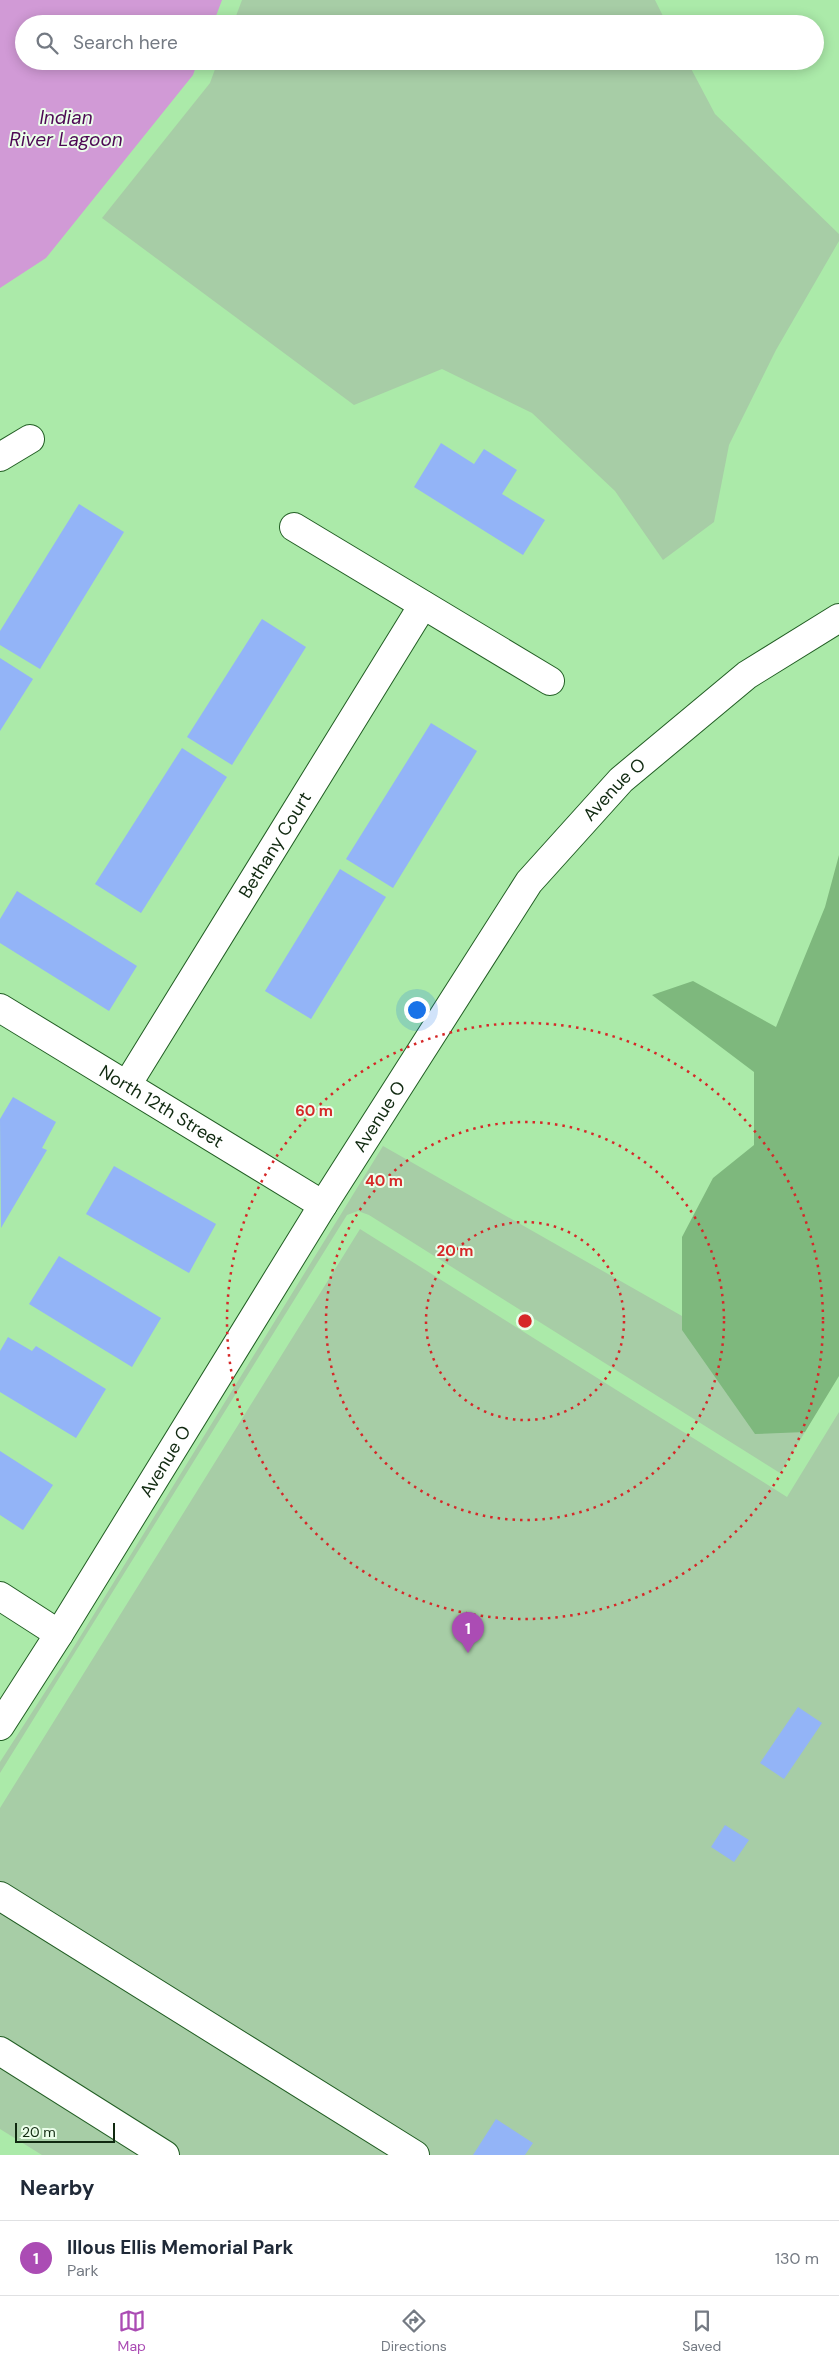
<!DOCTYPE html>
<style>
body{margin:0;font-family:"DM Sans",sans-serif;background:#f6f6f7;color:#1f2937}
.scale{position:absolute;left:15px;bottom:12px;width:100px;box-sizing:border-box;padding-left:5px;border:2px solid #102910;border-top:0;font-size:14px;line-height:18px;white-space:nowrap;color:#102910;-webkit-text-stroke:4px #ebfeea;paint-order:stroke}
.you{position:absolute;left:416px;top:1009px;width:18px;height:18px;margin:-12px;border:4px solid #fff;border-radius:50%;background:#1a73e8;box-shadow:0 0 0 8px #1a73e833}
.badge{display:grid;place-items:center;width:32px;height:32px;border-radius:50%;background:#ab4cb4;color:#fff;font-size:16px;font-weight:700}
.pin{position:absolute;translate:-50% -41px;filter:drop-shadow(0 1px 2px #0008)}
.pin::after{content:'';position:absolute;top:26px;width:18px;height:15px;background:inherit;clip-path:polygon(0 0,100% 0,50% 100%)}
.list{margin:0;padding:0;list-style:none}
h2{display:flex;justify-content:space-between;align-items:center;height:65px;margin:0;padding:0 20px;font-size:21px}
h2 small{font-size:16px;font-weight:400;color:#747a83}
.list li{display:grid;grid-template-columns:32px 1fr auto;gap:15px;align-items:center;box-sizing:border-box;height:75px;padding:0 20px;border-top:1px solid #e0e1e3}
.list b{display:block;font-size:19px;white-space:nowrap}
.list p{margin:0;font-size:16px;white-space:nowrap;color:#747a83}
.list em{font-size:16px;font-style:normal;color:#747a83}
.icon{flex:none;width:28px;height:28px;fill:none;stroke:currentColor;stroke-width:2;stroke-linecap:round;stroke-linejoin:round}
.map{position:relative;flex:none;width:839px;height:2155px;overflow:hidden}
.search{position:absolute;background:#fff;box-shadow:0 2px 12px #0003;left:15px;right:15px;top:15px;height:55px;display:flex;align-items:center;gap:12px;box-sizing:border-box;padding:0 18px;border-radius:28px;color:#747a83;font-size:19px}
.sheet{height:140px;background:#fff}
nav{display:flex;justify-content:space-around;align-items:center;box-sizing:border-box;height:70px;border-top:1px solid #e0e1e3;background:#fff;font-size:14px;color:#747a83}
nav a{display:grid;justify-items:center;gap:2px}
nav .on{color:#ab4cb4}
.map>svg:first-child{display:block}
</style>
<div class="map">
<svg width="839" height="2155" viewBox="0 0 839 2155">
<rect width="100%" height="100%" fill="#abeaa9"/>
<g fill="#a7cda6">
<path d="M242,0H655L667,24H233Z"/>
<path d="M218,61H687L715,114L839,234V241L776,350L729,445L714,522L663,560L615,491L532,413L442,369L354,405L102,218L210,83Z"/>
<path d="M383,1146L682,1316L683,1330L805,1432L780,1473L369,1215L358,1211L347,1215L0,1773V1762L67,1658Z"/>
<path d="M360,1229L787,1497L839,1412V2155H42L0,2129V1808Z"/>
</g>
<path fill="#7eb87d" d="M839,855V1376L805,1432L755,1434L682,1330V1237L713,1178L754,1145V1072L652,995L693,981L776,1027L825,907Z"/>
<path fill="#d19ad6" d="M0,0H222L213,24H24V61H198L193,75L46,258L0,288Z"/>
<g fill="#93b4f7">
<path d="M441,443L474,464L484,449L517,470L502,494L545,520L523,555L414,487Z"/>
<path d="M79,504L124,532L40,669L0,645V631Z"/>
<path d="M262,619L306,647L232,765L187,737Z"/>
<path d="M0,658L33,679L0,731Z"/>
<path d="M431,723L477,751L393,888L346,859Z"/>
<path d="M182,748L227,777L141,913L95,884Z"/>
<path d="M340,869L386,897L311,1019L265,991Z"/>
<path d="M17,891L137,966L109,1011L0,943V919Z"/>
<path d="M13,1097L56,1122L42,1148L47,1150L1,1228L0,1119Z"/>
<path d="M114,1166L216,1224L189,1273L86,1214Z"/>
<path d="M59,1256L161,1318L132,1367L29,1304Z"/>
<path d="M8,1337L32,1351L36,1346L106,1389L76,1438L0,1392V1351Z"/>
<path d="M0,1451L53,1485L23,1530L0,1515Z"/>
<path d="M798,1707L822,1723L784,1779L760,1763Z"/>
<path d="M725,1825L749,1840L734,1862L711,1847Z"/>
<path d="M496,2119L533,2143L525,2155H473Z"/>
</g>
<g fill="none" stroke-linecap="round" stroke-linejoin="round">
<g stroke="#225e24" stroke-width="30">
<g id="minor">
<path d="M0,457L30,439"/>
<path d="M294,527L550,681"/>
<path id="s1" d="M0,1008L323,1205"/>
<path id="s2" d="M127,1085L423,605"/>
<path d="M0,1596L59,1634"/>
<path id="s3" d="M0,1726L59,1634L323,1205L529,882L621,780L747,675L839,618"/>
<path d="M0,1896L415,2155"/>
<path d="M0,2051L165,2155"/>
</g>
</g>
<use href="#minor" stroke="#fff" stroke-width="28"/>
</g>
<g fill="none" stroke="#d62828" stroke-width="2.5" stroke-dasharray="2.5 5">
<circle cx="525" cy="1321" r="99"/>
<circle cx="525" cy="1321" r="199"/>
<circle cx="525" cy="1321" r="298"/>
</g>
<g text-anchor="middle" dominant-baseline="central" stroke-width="4" stroke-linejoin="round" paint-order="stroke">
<g font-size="18" fill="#102910" stroke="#ebfeea">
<text stroke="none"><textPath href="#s3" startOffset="1122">Avenue O</textPath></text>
<text stroke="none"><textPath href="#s2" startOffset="282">Bethany Court</textPath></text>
<text stroke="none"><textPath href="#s1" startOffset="189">North 12th Street</textPath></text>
<text stroke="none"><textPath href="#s3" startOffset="718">Avenue O</textPath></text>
<text stroke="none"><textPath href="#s3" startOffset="312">Avenue O</textPath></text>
</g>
<g font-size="19" font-style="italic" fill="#4d0854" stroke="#ebfeea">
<text x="66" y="117">Indian<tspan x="66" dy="22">River Lagoon</tspan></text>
</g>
</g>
<circle cx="525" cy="1321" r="8" fill="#d62828" stroke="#ebfeea" stroke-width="2.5"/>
<g font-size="15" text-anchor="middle" font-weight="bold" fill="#d62828" stroke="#ebfeea" stroke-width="4" stroke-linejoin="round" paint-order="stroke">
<text x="314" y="1116">60 m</text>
<text x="384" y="1186">40 m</text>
<text x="455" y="1256">20 m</text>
</g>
</svg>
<div class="scale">20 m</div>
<div class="you"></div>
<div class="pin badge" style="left:468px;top:1653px">1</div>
<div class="search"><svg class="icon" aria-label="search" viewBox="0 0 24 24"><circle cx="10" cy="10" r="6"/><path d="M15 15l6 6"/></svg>Search here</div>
</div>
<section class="sheet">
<h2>Nearby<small></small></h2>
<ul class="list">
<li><span class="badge">1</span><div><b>Illous Ellis Memorial Park</b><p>Park</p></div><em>130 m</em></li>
</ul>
</section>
<nav>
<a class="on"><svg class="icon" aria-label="map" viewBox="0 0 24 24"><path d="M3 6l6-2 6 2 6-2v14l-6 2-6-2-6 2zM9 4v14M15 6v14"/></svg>Map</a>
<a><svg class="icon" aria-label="directions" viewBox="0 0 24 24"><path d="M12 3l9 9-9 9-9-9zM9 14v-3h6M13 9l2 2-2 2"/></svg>Directions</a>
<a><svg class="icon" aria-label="saved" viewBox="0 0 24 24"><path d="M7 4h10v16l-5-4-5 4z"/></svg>Saved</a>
</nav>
